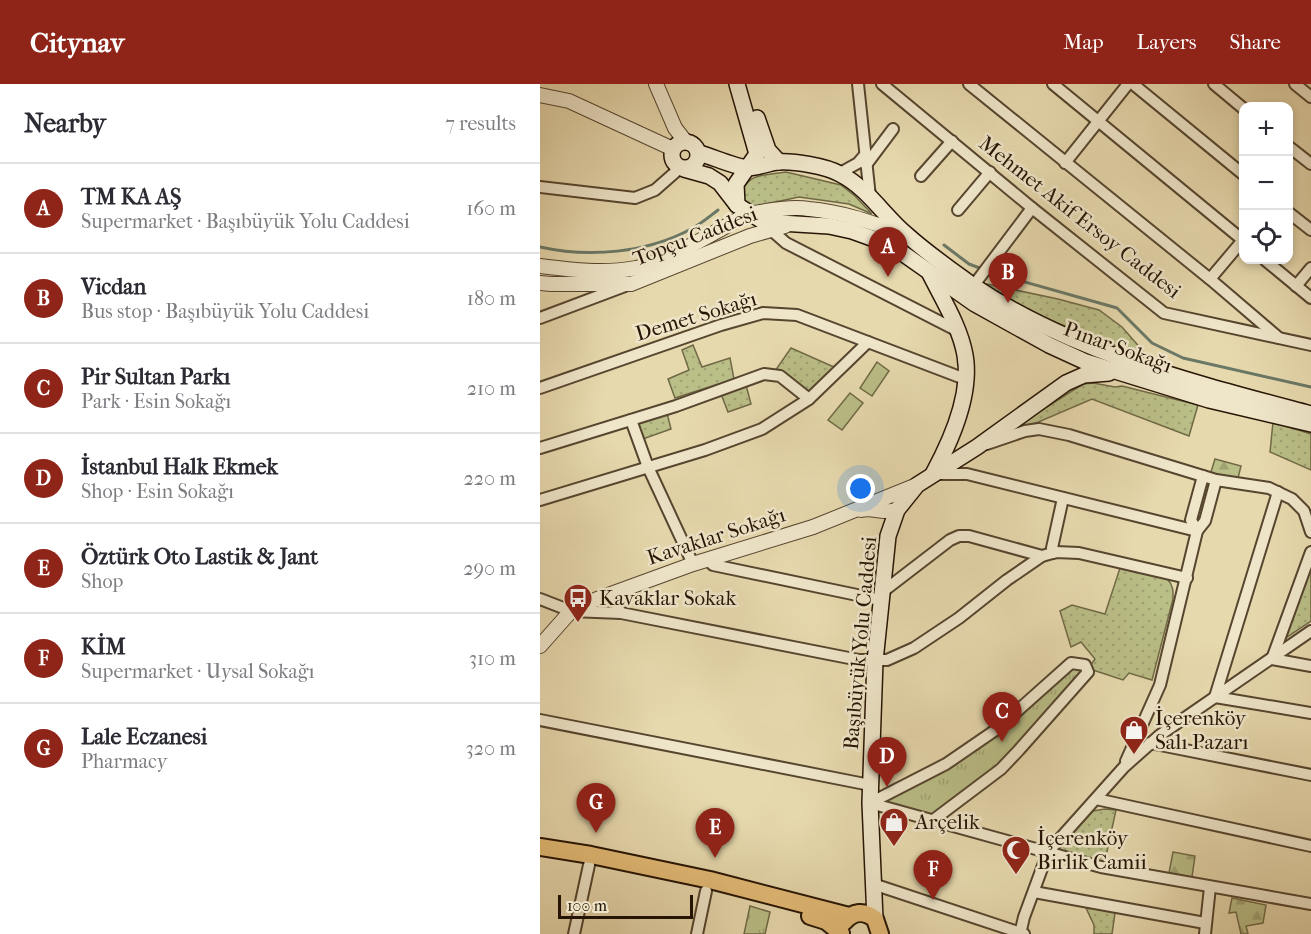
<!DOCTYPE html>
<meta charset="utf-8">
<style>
body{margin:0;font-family:"IM FELL French Canon",serif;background:#f7f7f7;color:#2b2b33}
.controls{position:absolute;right:18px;top:18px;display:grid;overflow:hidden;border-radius:12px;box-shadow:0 3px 9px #0003}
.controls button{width:54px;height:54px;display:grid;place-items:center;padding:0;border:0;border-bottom:2px solid #e1e1e2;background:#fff;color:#2b2b33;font:30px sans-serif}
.scale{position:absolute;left:18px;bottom:15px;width:135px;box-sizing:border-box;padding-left:6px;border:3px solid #261405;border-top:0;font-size:16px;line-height:21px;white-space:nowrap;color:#261405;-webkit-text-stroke:4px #efe6ca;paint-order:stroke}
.you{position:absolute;left:321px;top:405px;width:21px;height:21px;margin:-15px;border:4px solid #fff;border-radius:50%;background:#1a73e8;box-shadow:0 0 0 9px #1a73e833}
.badge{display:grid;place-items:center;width:39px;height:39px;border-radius:50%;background:#8f2418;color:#fff;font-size:20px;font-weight:700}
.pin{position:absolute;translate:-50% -50px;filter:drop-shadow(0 2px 3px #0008)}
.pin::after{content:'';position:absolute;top:32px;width:21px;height:18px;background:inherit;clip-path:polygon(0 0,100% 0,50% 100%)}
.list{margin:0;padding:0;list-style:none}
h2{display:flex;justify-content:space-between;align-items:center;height:78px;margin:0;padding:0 24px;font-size:26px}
h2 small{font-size:20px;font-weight:400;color:#7c7c81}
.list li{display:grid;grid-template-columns:39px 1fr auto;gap:18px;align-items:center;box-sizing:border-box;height:90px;padding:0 24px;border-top:2px solid #e1e1e2}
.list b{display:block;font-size:22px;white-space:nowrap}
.list p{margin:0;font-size:20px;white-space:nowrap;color:#7c7c81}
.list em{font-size:20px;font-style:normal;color:#7c7c81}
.icon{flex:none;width:33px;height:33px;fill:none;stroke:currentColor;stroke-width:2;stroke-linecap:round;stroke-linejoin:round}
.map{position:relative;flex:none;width:771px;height:850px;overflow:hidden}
header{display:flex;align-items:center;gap:36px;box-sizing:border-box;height:84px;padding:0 30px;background:#8f2418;color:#fff}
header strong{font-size:28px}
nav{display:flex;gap:33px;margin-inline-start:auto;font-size:21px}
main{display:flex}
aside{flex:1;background:#fff}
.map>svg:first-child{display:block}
</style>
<header>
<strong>Citynav</strong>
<nav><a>Map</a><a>Layers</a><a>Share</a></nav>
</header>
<main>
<aside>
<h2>Nearby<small>7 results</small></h2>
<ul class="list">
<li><span class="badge">A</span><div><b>TM KA AŞ</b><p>Supermarket · Başıbüyük Yolu Caddesi</p></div><em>160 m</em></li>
<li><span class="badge">B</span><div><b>Vicdan</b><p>Bus stop · Başıbüyük Yolu Caddesi</p></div><em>180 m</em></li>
<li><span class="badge">C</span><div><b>Pir Sultan Parkı</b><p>Park · Esin Sokağı</p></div><em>210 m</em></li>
<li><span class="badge">D</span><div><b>İstanbul Halk Ekmek</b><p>Shop · Esin Sokağı</p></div><em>220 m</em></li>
<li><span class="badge">E</span><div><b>Öztürk Oto Lastik &amp; Jant</b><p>Shop</p></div><em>290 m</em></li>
<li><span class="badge">F</span><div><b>KİM</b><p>Supermarket · Uysal Sokağı</p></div><em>310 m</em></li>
<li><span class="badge">G</span><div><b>Lale Eczanesi</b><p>Pharmacy</p></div><em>320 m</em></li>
</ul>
</aside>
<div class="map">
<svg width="771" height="850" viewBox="0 0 771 850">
<defs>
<pattern id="grass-dots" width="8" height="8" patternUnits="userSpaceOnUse" patternTransform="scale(1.5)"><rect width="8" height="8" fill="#babe87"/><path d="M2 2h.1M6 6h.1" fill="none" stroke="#a0a273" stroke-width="1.8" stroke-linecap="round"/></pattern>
<pattern id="forest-firs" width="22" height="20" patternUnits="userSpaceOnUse" patternTransform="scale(1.5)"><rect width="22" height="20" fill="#babe87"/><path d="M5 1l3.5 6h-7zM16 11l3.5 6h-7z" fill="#a0a273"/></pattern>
<pattern id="park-tufts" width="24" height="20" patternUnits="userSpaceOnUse" patternTransform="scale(1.5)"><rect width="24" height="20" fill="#babe87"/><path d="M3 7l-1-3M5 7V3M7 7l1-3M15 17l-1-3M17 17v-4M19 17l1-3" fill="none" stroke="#a0a273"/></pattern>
</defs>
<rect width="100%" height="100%" fill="#e7d9ae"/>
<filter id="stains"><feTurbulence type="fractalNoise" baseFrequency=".00333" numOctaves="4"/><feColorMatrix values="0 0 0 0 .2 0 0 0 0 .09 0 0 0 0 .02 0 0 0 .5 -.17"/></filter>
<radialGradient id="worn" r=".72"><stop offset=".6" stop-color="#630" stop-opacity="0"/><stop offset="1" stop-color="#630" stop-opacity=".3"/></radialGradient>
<g fill="url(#grass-dots)" stroke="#706946" stroke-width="1.5">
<path d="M246,88L301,101L315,112L332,130L309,120L259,113L212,123L204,121C196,90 224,91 246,88Z"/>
<path d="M447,200L518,215L559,226L582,243L610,275L517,239L455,210L448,203Z"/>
<path d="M153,261L162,283L190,274L194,295L135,314L128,295L149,286L142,266Z"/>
<path d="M251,264L294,283L269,309L235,287Z"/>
<path d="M553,299L575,303L582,302L658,321L649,352L552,315L482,345L480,340L543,300Z"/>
<path d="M206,301L211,320L188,328L181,310Z"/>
<path d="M126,325L131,345L97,357L91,336Z"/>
<path d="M733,338L771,350V386L730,368Z"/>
<path d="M771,480V537L744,555Z"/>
<path d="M580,484C592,486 620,489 628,496C634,502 633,509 633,515L612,596L589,589L583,596L553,586L550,582L555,575L541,558L531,563L520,527L532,521L565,530Z"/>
<path d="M565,725L576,726L563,786L517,775L508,777L553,727Z"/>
<path d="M551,821L574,826L575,829L572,850H554V841L546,824Z"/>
</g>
<g fill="url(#forest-firs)" stroke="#706946" stroke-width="1.5">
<path d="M675,375L701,382L698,394L670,391Z"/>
<path d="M633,768L655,772L652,793L629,789Z"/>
<path d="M692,814L726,821L723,839L706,842L708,850H701L696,828L689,829Z"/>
</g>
<g fill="url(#park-tufts)" stroke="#706946" stroke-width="1.5">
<path d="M531,579L548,588L479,666L392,737L330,719L406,680Z"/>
<path d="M210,822L230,828L225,850H204Z"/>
</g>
<g fill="#babe87" stroke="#706946" stroke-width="1.5">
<path d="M337,278L349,287L332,312L320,304Z"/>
<path d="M310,309L323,319L302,346L288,336Z"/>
</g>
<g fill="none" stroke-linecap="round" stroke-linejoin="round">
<g stroke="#6a7866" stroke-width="3">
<path d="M404,161L429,180L453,189L577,224L612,259L643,274L771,303"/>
<path d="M0,163C49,174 107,169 151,145C161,140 170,132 178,126"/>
</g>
<g stroke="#56452f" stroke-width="14">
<g id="minor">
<path d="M318,0L330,113"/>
<path d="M342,0L492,124L624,229L771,261"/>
<path d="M429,0L670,195L739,254"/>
<path d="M513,0L704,157"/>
<path d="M593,0L704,91"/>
<path d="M674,0L704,25"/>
<path d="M755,0L771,13"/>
<path d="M748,62L771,80"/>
<path d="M525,79L588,0"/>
<path d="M326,81L353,45"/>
<path d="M300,89L318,79L324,72"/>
<path d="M381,92L412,57"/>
<path d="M0,103L95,114L115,106L140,84"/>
<path d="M418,126L450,88"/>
<path d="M748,128L771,146"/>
<path d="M230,145L246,159L418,247"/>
<path d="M725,176L771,214"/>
<path d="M670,195L703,156"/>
<path d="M434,201L492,124"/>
<path d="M756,202L771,184"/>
<path d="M0,234L85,202"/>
<path d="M0,304L181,241L223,229L257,231L425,295"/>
<path d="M91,336L108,383L153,480"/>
<path d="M447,360L485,347L499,345L529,351L676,396L729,404L752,415L764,427L771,448"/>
<path d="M0,364L136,322L224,290L240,292L269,315"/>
<path d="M394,390H427L657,447"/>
<path d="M738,408L675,613L771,629"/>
<path d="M0,416L165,366L222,345L269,315L328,258"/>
<path d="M657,447L651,436L663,392"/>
<path d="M771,468L732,575L771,582"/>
<path d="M513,469L512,464L523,414"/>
<path d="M168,476L173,481L341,516"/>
<path d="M341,509L410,456L419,452H429L502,472"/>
<path d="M0,515L31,527L81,529L74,517L75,508"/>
<path d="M81,529L319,576H347L374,564L419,534L467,496L502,472L516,468L539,469L647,494"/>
<path d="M0,636L330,701"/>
<path d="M610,659L771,691"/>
<path d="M586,677L620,601L657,447L665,437L676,396"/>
<path d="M556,715L771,762"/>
<path d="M330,719L406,680L457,645L531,579L545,581L548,588L479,666L461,685L392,737"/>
<path d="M330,719L561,783L771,820"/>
<path d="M333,800L484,850"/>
<path d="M494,808L665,839"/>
<path d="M34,850L49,781"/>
<path d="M157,850L166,807"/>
<path d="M480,850L484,833L508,768L584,683L620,651L771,547"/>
<path d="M665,850L670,803"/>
</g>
</g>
<g stroke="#56452f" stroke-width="16">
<g id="tertiary">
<path d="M116,0L135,44L145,57"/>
<path d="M0,11L29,17L133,65"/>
<path d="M0,182C32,186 64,190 96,184C129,177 178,146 208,130C227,127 250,122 269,125C303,128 333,139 365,150"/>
<path d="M0,199L11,200H91L210,152L245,142"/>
<path d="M321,426C333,423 345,430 357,426"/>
<path d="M0,562L31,527L57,515L153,480L273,443L377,401"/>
</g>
</g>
<g stroke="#261405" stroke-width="18">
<g id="secondary">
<path d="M217,34L228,66L239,78"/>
<circle cx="145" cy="71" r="13"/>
<path d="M159,69C173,73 193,82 207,84C217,84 228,79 238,78C254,77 286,82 300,90C328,104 344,132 367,151C387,169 410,185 432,201C533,269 655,299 771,330"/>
<path d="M144,85L169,92L180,99L197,121L224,138L289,142L312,147L351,161L435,220L509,261L546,278L669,316L771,340"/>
<path d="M197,121L196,100L217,70L197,0"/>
<path d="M390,190C403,216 420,243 425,271C432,310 411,357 393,390"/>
<path d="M335,835L330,719L335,577L348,452L357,426L377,401L437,363L526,299L544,291L569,289"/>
</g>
</g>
<g stroke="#261405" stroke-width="20">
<g id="primary">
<path d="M0,763L51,771L170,796L309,832"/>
<path d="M270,832L286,837L301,849"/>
<path d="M304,838C313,827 324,826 335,835L340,850"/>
</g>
</g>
<use href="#minor" stroke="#efe6ca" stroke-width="10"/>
<use href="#tertiary" stroke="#efe6ca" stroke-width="14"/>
<use href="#secondary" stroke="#efe6ca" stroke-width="15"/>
<use href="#primary" stroke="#e4bc77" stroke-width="16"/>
</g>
<defs>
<g id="bus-pin" transform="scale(1.5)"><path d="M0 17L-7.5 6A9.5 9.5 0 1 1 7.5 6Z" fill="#8f2418" stroke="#efe6ca"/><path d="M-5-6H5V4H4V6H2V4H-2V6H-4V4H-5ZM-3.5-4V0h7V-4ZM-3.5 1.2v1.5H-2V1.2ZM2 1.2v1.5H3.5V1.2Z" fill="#fff"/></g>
<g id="shop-pin" transform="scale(1.5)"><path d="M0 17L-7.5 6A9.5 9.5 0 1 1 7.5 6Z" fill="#8f2418" stroke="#efe6ca"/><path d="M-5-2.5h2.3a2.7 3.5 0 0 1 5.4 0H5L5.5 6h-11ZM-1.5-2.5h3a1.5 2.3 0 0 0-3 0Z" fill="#fff"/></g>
<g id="mosque-pin" transform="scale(1.5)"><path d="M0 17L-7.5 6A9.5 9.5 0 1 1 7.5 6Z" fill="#8f2418" stroke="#efe6ca"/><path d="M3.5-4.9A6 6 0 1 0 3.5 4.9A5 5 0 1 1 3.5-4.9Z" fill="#fff"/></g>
</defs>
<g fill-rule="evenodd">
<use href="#bus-pin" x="38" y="514"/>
<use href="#shop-pin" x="594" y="646"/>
<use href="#shop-pin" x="354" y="738"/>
<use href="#mosque-pin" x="476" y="766"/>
</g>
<g text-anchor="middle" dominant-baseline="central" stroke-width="5" stroke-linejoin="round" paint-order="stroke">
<g font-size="21" fill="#261405" stroke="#efe6ca">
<text transform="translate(540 133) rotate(38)">Mehmet Akif Ersoy Caddesi</text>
<text transform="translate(155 152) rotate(-21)">Topçu Caddesi</text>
<text transform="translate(156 232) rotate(-17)">Demet Sokağı</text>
<text transform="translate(578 263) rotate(20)">Pınar Sokağı</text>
<text transform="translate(176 452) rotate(-18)">Kavaklar Sokağı</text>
<text transform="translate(320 559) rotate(-85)">Başıbüyük Yolu Caddesi</text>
</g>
<g font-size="21" fill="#261405" stroke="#efe6ca" text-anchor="start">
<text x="59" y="514">Kavaklar Sokak</text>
<text x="615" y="634">İçerenköy<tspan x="615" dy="24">Salı Pazarı</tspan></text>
<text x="375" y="738">Arçelik</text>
<text x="497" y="754">İçerenköy<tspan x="497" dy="24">Birlik Camii</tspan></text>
</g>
</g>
<rect width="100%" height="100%" filter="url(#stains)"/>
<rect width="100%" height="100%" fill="url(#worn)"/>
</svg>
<div class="controls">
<button>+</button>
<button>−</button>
<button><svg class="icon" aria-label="locate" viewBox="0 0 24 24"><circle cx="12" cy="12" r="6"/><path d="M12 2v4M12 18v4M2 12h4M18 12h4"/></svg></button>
</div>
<div class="scale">100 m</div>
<div class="you"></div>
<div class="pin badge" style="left:348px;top:193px">A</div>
<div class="pin badge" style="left:468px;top:219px">B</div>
<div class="pin badge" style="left:462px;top:658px">C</div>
<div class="pin badge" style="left:347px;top:703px">D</div>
<div class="pin badge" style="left:175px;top:774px">E</div>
<div class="pin badge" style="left:393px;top:816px">F</div>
<div class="pin badge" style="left:56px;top:749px">G</div>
</div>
</main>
